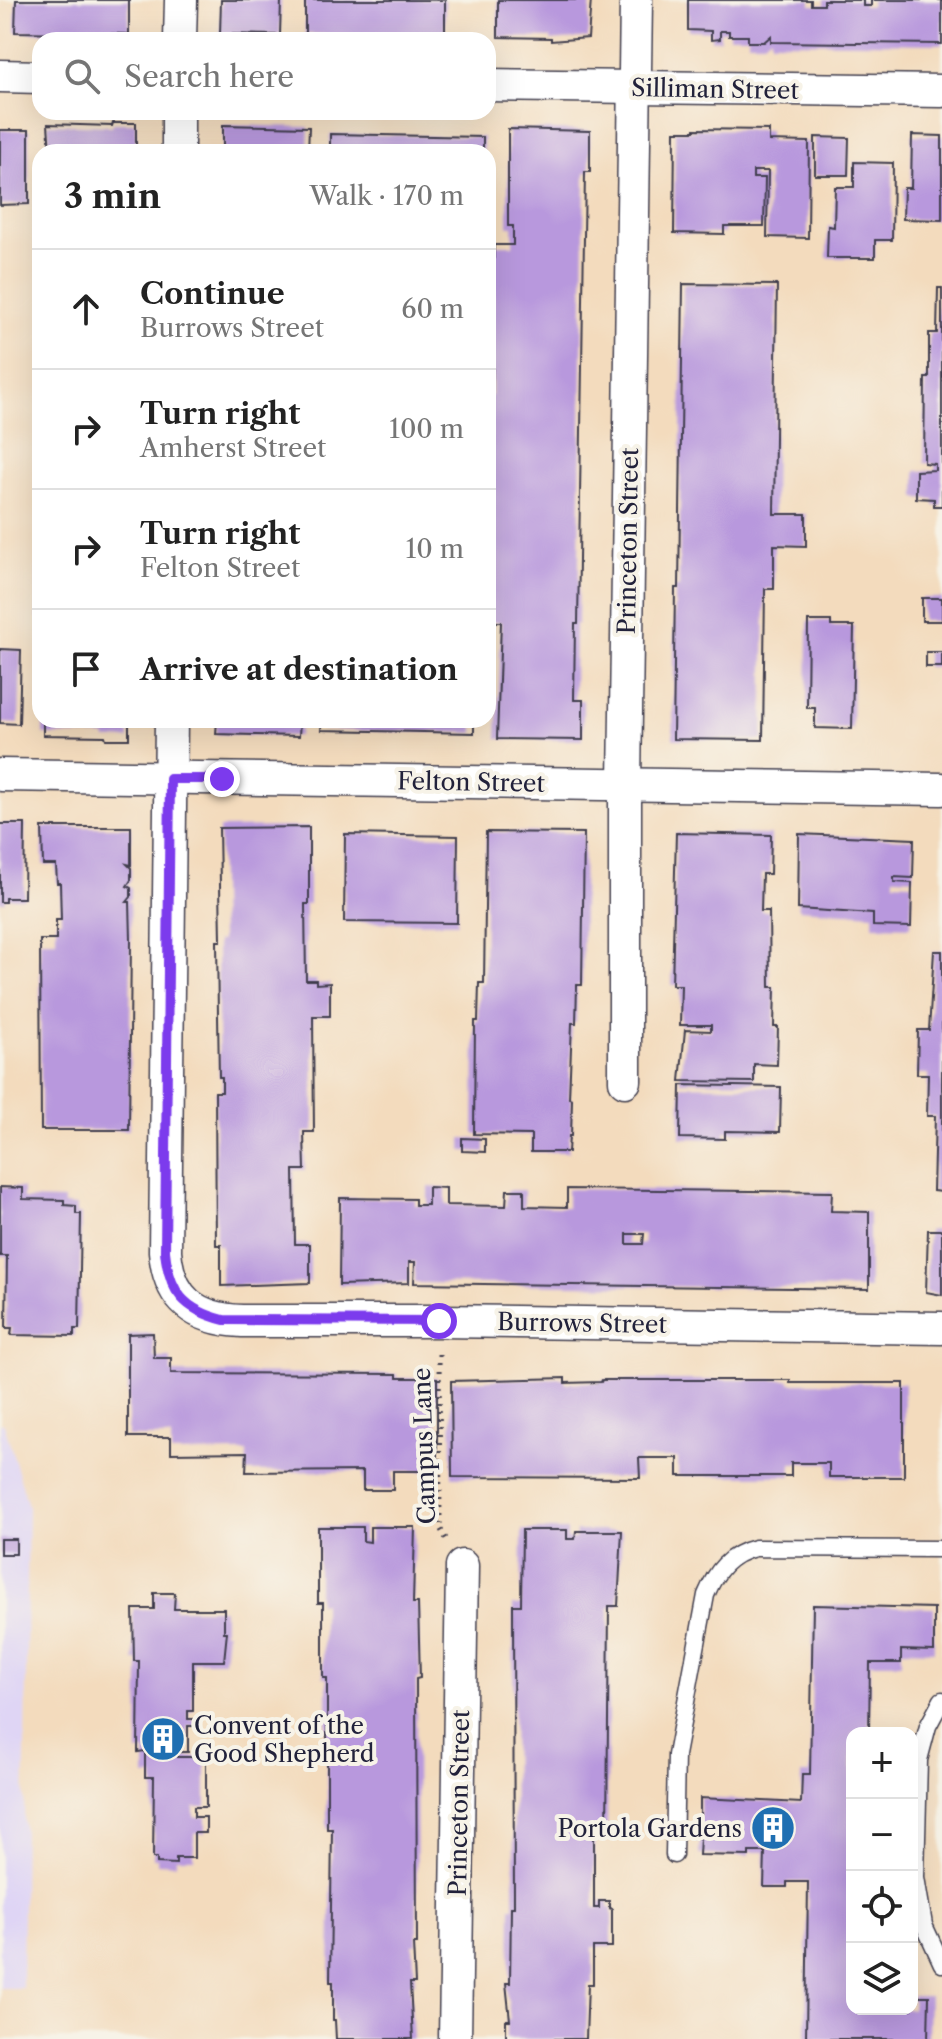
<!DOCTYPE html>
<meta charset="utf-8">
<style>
body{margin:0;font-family:"Libre Caslon Text",serif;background:#f2f2f2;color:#222}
.controls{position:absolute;right:24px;bottom:24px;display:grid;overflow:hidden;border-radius:16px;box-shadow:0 8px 32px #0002}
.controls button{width:72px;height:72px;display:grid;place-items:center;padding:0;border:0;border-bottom:2px solid #e0e0e0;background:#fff;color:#222;font:40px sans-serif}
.stop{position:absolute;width:24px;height:24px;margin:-18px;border:6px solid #7c3aed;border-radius:50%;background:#fff}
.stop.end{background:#7c3aed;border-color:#fff;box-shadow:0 2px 8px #0008}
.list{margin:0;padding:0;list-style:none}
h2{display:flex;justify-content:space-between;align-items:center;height:104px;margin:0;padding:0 32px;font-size:34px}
h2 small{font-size:26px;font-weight:400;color:#767676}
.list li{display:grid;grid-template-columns:52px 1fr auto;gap:24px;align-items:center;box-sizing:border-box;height:120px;padding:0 32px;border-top:2px solid #e0e0e0}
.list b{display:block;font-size:30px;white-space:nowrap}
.list p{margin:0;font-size:26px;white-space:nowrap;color:#767676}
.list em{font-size:26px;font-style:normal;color:#767676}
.icon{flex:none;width:44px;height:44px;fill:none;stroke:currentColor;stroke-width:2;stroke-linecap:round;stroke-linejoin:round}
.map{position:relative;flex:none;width:942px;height:2039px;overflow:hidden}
.search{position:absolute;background:#fff;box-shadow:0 8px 32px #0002;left:32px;top:32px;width:464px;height:88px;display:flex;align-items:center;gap:20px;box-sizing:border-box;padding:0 28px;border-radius:24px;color:#767676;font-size:30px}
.panel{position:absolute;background:#fff;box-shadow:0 8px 32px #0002;left:32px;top:144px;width:464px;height:584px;border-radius:24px}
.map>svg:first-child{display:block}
</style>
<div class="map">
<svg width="942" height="2039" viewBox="0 0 942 2039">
<rect width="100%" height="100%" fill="#f7f3e8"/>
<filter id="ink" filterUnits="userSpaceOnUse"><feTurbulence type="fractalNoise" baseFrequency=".0125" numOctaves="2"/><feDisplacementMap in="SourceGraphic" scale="16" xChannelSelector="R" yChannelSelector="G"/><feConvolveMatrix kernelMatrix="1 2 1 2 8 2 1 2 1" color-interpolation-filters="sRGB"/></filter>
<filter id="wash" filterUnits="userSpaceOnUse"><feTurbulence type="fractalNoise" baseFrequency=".006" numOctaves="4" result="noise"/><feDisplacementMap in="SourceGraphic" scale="32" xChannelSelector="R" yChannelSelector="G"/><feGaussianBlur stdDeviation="1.8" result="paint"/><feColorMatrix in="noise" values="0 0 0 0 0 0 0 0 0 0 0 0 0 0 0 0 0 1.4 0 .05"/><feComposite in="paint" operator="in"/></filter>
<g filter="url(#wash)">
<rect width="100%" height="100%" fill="#f3dbbd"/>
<path fill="#dfd5f5" d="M0,1424H4L28,1506L22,1988H0Z"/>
<g id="blocks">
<g fill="#b898dd" fill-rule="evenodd">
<path d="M16,0H129V34L15,32Z"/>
<path d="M221,0H281L280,35L220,34Z"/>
<path d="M305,0H445V37L430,40L428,36H421L420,40H403L400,36L305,34Z"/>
<path d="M498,0H591L588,38L551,41V38L498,37Z"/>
<path d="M688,0H811V5H824V0H863V6H871V0H942V44L771,42V36L764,42H748V36H729V31H720V39L711,40V31L688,30Z"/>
<path d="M113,123H136V152H50L48,124L112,126Z"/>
<path d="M223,125L309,127L308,152H223Z"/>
<path d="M508,129L590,131V172H585L578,624H575L574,700H583V740L497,739L501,622H489L491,428H488V396H492L494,245H513V226H508Z"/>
<path d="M695,129L769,130V141L809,142L808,238L767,237L768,171H753V178H765L764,226H724V234L674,233L675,131H695Z"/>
<path d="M0,130H29V204L0,205Z"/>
<path d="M330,134L483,137V152H330Z"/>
<path d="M912,135L942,136V220L903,219L904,188H911Z"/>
<path d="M815,137L849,138L848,175H815Z"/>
<path d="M854,162L893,163L892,240H875V258H827L828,226L834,227L835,187H854Z"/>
<path d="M683,284L777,285L774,514H806V546L774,545V589H765L763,740L673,739L675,588H679Z"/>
<path d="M938,288H942V506H934V499L916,498V471L935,470V464L924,463L925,378H929V333H937Z"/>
<rect x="37" y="531" width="3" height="87"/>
<rect x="922" y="598" width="20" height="23"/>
<path d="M808,621H831V626H854L852,729L815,728V708H807Z"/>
<path d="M0,649L21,650L19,724L0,723Z"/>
<rect x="926" y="652" width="16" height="15"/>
<path d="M43,720H129V739H106L105,736L43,735Z"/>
<path d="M217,720H300L299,736L216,734Z"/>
<path d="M322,720H474V733L321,730Z"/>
<path d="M0,824H25L24,898H5V902H0Z"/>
<path d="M42,827H131V865L127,864L131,868V880L127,886L131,888V897L127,902H130L131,940L129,1130H41L40,940H56V920H61L60,883H57L56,865H43Z"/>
<path d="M309,827V904H305L306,980H316V984L330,983V1016H313L314,1132H304L305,1170H294L295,1244H310V1283L221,1286V1245H216L215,1092H222V1077H219L218,1016L217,941H221L219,828Z"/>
<path d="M486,832L584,833L582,985H577L576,1023H572L569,1098L572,1099L571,1136H569L568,1152H531V1135L474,1134L475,1021H478L479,983H484Z"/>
<path d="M676,833L771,835L770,874H762L761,911H769L770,987H775L774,1027H778L777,1065L754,1064V1082L680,1081L685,1030L711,1031V1025H680L681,985H672Z"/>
<path d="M345,834L458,836L457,923L344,922Z"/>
<path d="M799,834L914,839L913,878L894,877V882L912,883L911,927L873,926V914L798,909Z"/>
<path d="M934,951H942V1192L933,1191L935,1116H927L928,1074H917L918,1030H929Z"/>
<path d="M681,1085L781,1087L780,1132L725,1131V1139L680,1138Z"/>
<path d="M462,1138L485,1139V1152L462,1151Z"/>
<path d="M0,1187L23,1188V1199L64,1200V1205L76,1206V1214H81L79,1329H74V1336L11,1335L12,1328H6L7,1256H0Z"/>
<path d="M428,1187L446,1188V1205L506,1206L507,1190H524V1206L567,1207V1189L832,1192L831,1211L869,1212V1289L414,1283L415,1262H409V1283L339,1285L340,1198L415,1199V1205H428ZM627,1234H644L643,1244H627Z"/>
<path d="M928,1230H942V1295L926,1292Z"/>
<path d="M153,1333L154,1358H171V1373L397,1374V1378H437V1471H393V1490H363V1471L246,1472L247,1452L171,1453V1437H128V1334Z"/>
<path d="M565,1378V1383L601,1382L602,1380H790V1383H904V1477H829V1463H791V1476H678V1458H639L640,1478L452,1477L451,1381Z"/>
<path d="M318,1527H363V1541L370,1542V1527H415L413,1603H418L420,1678L416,1679L417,1944H413L415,1983H410L413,2039H336L335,2020H333V1982H330L332,1829H327V1678H323V1603H318Z"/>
<path d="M522,1530H567V1539H575L576,1531H622L618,1606H609L607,1833H594V1908H599V1901H609V1908L612,1909V1947H593V1984H588L586,2039H506V2020H510L506,1983H510L511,1907H514L513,1605H521Z"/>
<rect x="0" y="1539" width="16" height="15"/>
<path d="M154,1593H175L174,1609H224V1632H227L224,1661H193V1711H188V1719H197V1726H188V1752H176L177,1757H206V1807H194V1817H206V1833H194V1858H176V1864L157,1863V1858H153L154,1777H145V1751L138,1752L139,1661H134L133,1609H154Z"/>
<path d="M813,1605L934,1608V1651L901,1650V1663H870L869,1733H852V2009H912V1996H929L928,2039H806L808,1882H787V1887H764L765,1852H749V1856L699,1855L700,1838H693L694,1817H700V1798L801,1803L802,1774H810Z"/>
</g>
</g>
</g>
<g filter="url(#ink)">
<use href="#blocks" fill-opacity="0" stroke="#413e4e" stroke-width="2"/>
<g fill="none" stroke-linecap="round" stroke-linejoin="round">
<g stroke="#413e4e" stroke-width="19">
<g id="service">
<path d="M942,1700L928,1726L919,1760L916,1877L924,1925L942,1964"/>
<path d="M674,1855L676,1755L706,1595C716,1571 729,1554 755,1548L942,1549"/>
</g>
</g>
<g stroke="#413e4e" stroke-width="35">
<g id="minor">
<path d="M180,40L181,0"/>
<path d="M0,76L40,77"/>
<path d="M488,85L942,91"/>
<path d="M178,152V112"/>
<path d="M171,720L165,1251C169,1299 194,1319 242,1321H439L942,1328"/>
<path d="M0,775L942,789"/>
<path d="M625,1081V783L636,0"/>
<path d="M455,2039L462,1566"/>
</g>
</g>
<path stroke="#413e4e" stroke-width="5" stroke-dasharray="2 6" stroke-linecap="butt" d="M439,1354L440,1528L448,1542"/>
<use href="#service" stroke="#fff" stroke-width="16"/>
<use href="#minor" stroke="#fff" stroke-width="32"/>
</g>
</g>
<g fill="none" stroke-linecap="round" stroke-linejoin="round" filter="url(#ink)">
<path stroke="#7c3aed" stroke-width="10" d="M222,779H170L165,1251C169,1292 184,1310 224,1320L439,1321"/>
</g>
<defs>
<g id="building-disc" transform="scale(2.3)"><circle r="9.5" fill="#1f6fb2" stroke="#f7f3e8"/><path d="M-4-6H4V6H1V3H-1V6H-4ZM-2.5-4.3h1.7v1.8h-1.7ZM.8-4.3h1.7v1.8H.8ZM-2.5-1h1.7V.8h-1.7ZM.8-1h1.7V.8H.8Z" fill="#fff"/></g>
</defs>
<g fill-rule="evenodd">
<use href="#building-disc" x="163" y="1739"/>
<use href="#building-disc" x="773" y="1828"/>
</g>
<g text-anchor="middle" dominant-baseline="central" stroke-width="8" stroke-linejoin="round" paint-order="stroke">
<g font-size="24" fill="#22223b" stroke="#f7f3e8">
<text transform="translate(715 89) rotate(1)">Silliman Street</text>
<text transform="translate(628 541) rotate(-89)">Princeton Street</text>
<text transform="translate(471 782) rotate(1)">Felton Street</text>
<text transform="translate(582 1323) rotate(1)">Burrows Street</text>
<text transform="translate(424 1446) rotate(-92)">Campus Lane</text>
<text transform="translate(459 1803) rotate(-89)">Princeton Street</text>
</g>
<g font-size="24" fill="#22223b" stroke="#f7f3e8" text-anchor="start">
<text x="194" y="1725">Convent of the<tspan x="194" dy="28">Good Shepherd</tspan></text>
<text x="742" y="1828" text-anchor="end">Portola Gardens</text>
</g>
</g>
</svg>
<div class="controls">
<button>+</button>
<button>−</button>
<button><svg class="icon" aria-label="locate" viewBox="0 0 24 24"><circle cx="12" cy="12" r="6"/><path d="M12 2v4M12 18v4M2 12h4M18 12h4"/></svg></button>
<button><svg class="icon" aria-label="layers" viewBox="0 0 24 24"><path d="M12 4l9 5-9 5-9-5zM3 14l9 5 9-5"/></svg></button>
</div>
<div class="stop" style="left:439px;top:1321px"></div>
<div class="stop end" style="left:222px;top:779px"></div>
<div class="search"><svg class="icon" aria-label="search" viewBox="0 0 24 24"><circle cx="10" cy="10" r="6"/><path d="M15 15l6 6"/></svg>Search here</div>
<section class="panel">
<h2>3 min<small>Walk · 170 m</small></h2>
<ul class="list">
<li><svg class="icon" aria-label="ahead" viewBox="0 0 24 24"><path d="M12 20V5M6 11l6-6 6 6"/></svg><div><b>Continue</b><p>Burrows Street</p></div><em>60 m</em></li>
<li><svg class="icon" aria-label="right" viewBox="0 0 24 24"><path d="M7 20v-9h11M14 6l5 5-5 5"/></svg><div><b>Turn right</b><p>Amherst Street</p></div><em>100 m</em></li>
<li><svg class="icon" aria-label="right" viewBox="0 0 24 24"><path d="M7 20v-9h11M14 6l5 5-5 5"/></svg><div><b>Turn right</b><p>Felton Street</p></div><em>10 m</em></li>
<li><svg class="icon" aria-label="arrive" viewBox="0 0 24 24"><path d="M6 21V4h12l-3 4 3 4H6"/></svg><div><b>Arrive at destination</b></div></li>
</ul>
</section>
</div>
